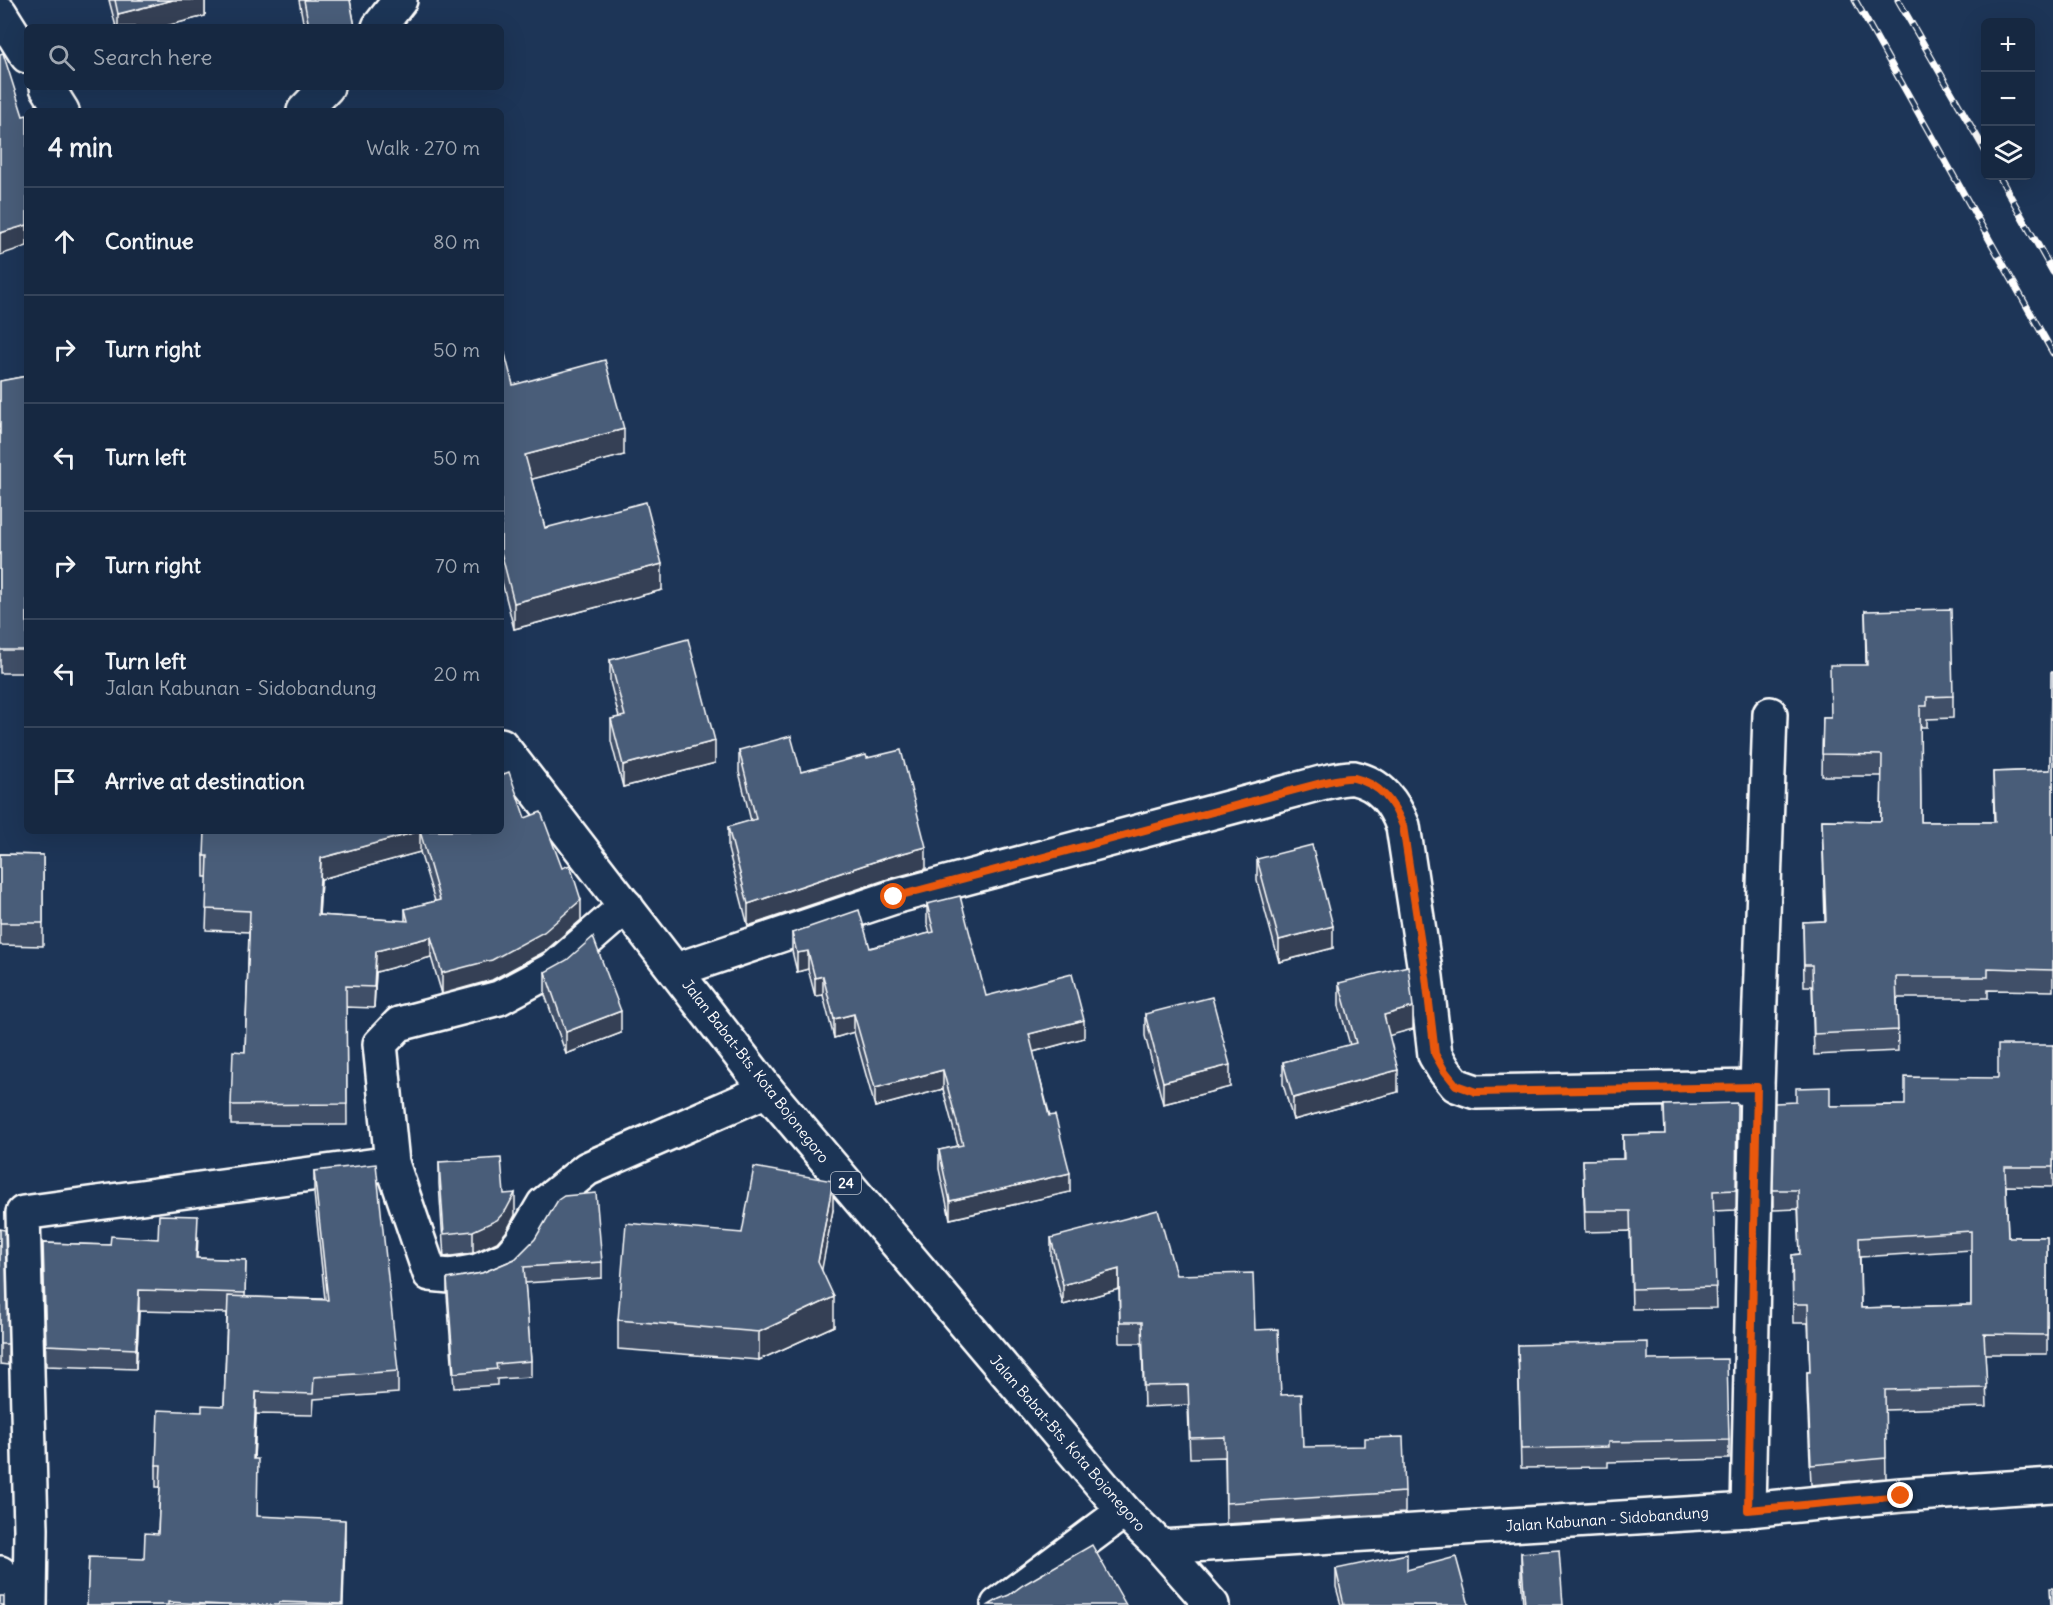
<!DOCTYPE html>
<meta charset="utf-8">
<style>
body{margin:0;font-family:Delius,sans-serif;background:#1f3048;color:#f1f3f6}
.controls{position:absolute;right:18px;top:18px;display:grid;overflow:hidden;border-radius:9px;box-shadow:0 6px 24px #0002}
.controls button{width:54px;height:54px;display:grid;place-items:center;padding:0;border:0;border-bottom:2px solid #35445a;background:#162841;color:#f1f3f6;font:30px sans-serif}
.stop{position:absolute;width:18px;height:18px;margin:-14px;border:4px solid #ea580c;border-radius:50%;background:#fff}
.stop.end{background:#ea580c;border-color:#fff;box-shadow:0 2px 6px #0008}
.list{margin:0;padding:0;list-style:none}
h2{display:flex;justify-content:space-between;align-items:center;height:78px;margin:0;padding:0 24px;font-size:26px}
h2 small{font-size:20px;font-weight:400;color:#9ea6b1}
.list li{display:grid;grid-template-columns:39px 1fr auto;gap:18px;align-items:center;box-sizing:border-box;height:108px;padding:0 24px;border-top:2px solid #35445a}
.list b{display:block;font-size:22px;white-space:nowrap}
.list p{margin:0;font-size:20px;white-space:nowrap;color:#9ea6b1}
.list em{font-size:20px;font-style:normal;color:#9ea6b1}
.icon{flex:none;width:33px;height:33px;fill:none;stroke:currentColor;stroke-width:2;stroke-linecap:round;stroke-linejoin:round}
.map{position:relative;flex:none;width:2053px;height:1605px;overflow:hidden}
.search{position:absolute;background:#162841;box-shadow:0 6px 24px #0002;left:24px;top:24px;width:480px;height:66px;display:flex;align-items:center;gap:15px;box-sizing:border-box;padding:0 21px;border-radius:9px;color:#9ea6b1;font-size:22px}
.panel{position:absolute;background:#162841;box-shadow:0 6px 24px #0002;left:24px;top:108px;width:480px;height:726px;border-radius:9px}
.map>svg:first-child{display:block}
</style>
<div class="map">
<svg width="2053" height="1605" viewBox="0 0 2053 1605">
<rect width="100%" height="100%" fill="#1d3557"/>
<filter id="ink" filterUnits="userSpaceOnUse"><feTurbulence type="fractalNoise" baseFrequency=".0167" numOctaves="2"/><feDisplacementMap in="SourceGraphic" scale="12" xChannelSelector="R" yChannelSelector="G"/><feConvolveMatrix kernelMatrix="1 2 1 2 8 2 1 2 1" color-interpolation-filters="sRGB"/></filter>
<g filter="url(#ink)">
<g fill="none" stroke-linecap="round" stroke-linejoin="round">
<g stroke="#fff" stroke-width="38">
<g id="minor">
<path d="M379,27L400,0"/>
<path d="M304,111L327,87"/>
<path d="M676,970L894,897L1321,783C1331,781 1345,777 1354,778C1381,784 1394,803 1403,826L1426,977L1435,1055L1444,1070L1456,1085L1476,1092L1757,1087"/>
<path d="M392,1163L430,1274L450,1276L478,1271L508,1258L521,1243L544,1204L587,1169L767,1090"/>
<path d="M1748,1510L1757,1087L1770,714"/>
<path d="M0,1573L16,1592L23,1605"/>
<path d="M30,1605L31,1529L23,1213L392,1163L380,1044L399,1024L499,998L555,968L626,906"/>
<path d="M998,1605L1124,1511"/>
</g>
</g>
<g stroke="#fff" stroke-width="38">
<path id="tertiary" d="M1161,1547L1748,1510L1901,1495L2053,1485"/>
</g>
<g stroke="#fff" stroke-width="38">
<g id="trunk">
<path d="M0,13L27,56"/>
<path d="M47,87L62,111"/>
<path d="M501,745L767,1090L1124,1511L1161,1547L1212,1605"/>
</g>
</g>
<use href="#minor" stroke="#1d3557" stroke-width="33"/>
<use href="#tertiary" stroke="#1d3557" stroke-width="33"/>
<use href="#trunk" stroke="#1d3557" stroke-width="33"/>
<g stroke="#fff" stroke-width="7">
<g id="rail">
<path d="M1855,0L2053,353"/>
<path d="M1898,0L1986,152"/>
<path d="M1999,176L2053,272"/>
</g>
</g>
<use href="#rail" stroke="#1d3557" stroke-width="4.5" stroke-dasharray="14" stroke-linecap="butt"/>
</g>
<g fill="#405068" stroke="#fff" stroke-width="1.5" fill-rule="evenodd">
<path d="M109,0H207H205V16L162,27H116Z"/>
<path d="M299,0H350L355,27H304Z"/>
<path d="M501,347L513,385L624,455L531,479L545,528L662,590L514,629L501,578Z"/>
<path d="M27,376V673H0V381Z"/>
<path d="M1865,611L1953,696V718L1927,719V727H1920L1921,822H1994L1993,772L2050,770L2053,672V991L1988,990V998H1897L1898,1051L1814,1055L1812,986H1804L1803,922L1825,921L1822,820L1881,821L1882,776H1822L1823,718H1831L1866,665Z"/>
<path d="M610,660L715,763L623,787L611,741V719L619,717L610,682Z"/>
<path d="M739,750L801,772L867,758L926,869L888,879L748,926L728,849V827L751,821L739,772Z"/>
<path d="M525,818L581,920L544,952L492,980L442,994L431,957L376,972L374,1008L346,1007L347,1125H231V1105L245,1052L249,932L206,930L208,877H204V856ZM420,852L435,901L405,909V921L319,915L321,879Z"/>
<path d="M0,854L43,855V946L0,945Z"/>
<path d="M1257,859L1333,948L1279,962L1257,881Z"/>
<path d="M927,904L986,996L1084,1038L1033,1052L1070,1192L950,1219L939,1169V1150L958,1146L943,1089L875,1107L854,1032L834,1038L823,995L815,996L808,969L797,972L792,951V933L870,948L930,933L927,923Z"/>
<path d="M545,972L621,1033L566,1054L545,995Z"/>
<path d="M1339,983L1413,1029L1389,1035L1398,1092L1293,1120L1283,1084V1062L1350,1045L1339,1006Z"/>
<path d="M1145,1014L1230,1087L1163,1104L1145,1036Z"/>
<path d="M2053,1045V1187L2006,1186L2008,1237H2047V1354H1985L1987,1407L1885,1410L1886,1478L1811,1485L1807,1392V1372H1810L1808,1323H1793L1792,1255L1800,1254L1798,1209L1773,1210V1190L1830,1106L1905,1105L1998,1078ZM1971,1250V1305L1861,1308L1860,1257Z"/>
<path d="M1664,1105L1737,1123L1736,1210L1713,1211L1716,1308L1632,1309L1630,1231L1585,1232L1583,1160L1623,1159V1135L1665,1134Z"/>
<path d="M439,1162L504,1194L515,1215L506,1232L497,1242L473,1253L444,1257L439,1184Z"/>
<path d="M314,1171L398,1371V1393L314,1399L313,1415L256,1414L254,1459L257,1516L345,1541L343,1605H87L144,1559L158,1534L160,1487H156V1465L202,1412L224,1406L227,1313L139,1311L136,1369L46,1366L43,1243L110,1245L158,1239L198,1237L197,1258L246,1260L245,1297L325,1299L314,1193Z"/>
<path d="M833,1210L821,1270L834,1326L759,1360L618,1349V1320L742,1233Z"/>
<path d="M0,1229L8,1344V1365L0,1364Z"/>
<path d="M1051,1238L1176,1275L1255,1330L1303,1447L1405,1492V1513L1226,1524L1225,1457L1190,1458L1188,1405L1144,1407L1142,1343H1120L1119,1289L1063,1305L1051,1258Z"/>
<path d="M515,1259L602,1262V1278L525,1283L531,1361V1377L497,1379V1385L454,1388L447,1295V1279L482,1273Z"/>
<path d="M1518,1345L1648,1360L1729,1440V1459L1608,1462V1467L1521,1468Z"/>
<path d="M1521,1553L1563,1605H1523L1521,1576Z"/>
<path d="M1336,1569L1407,1570L1469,1605H1341L1336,1587Z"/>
</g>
<g fill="#344155" stroke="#fff" stroke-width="1.5">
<path d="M173,0H207H205V16L162,27H118V14Z"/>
<path d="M27,225V246L0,255V233Z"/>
<path d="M624,429V455L525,481V455Z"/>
<path d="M662,564V590L514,629V603Z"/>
<path d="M715,741V763L623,787V765Z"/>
<path d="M420,831V852L321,879L318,936L321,858Z"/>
<path d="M926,847V869L888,879L748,926V904L888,857Z"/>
<path d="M581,900V920L544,952L492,980L442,994V973Z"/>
<path d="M1333,926V948L1279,962V940Z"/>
<path d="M431,937V957L376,972L374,1008L376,951Z"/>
<path d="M808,951V969L797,972V953Z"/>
<path d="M823,976V995L815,996V978Z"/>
<path d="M1413,1007V1029L1384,1037V1015Z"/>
<path d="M621,1011V1033L566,1054V1032Z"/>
<path d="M854,1014V1032L834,1038V1019Z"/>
<path d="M1084,1020V1038L1029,1053V1034Z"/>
<path d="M1230,1065V1087L1163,1104V1082Z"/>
<path d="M943,1070V1089L875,1107V1088Z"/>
<path d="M1398,1070V1092L1293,1120V1098Z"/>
<path d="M1070,1173V1192L950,1219V1201Z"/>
<path d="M833,1181V1210L818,1290V1262Z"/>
<path d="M515,1193V1215L506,1232L497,1242L473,1253V1231Z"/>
<path d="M1119,1269V1289L1063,1305V1285Z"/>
<path d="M139,1290V1311L136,1369V1349Z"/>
<path d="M834,1297V1326L759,1360V1332Z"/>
<path d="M256,1392V1414L253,1480V1459Z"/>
<path d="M345,1520V1541L342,1605V1604Z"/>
</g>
<g fill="#4a5d79" stroke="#fff" stroke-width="1.5" fill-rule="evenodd">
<path d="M115,0H173L118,14Z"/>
<path d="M304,0H350L355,27H309Z"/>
<path d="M3,53L23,116L27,115V225L0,233V54Z"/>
<path d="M503,346L513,385L605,360L624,429L525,455L545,528L646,502L662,564L514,603L501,552V347Z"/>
<path d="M27,376V650H0V381Z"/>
<path d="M1951,609L1953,696L1927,697V706H1920L1921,822H1995L1993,772L2050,770L2051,672H2053V970L1988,968V977H1896L1898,1030L1814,1034L1812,965H1804L1803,922L1826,921L1822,820L1881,821L1882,755L1822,754L1823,718H1831L1830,665H1867L1865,611Z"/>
<path d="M688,639L715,741L623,765L611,719L625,716L610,660Z"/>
<path d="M791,736L801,772L866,755L867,758L901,750L926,847L888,857L748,904L728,827L756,819L739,750Z"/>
<path d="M509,772L525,818L541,812L562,868L570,865L581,900L544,932L492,960L442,973L431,937L376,951L374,987L346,986L347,1104L231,1105L233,1051L245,1052L250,911L206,909L208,856H204L205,831H501V775ZM420,831L440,900L405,909L408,921L318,915L321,858Z"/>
<path d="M1312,845L1333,926L1279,940L1257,859Z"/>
<path d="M0,854L43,855V923H0Z"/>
<path d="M960,896L986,996L1072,974L1084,1020L1029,1034L1049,1116L1055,1115L1070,1173L950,1201L939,1150L963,1145L943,1070L875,1088L854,1014L834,1019L823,976L815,978L808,951L797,953L792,933L859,910L870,948L934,932L927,904Z"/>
<path d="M593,937L621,1011L566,1032L545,972L567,960Z"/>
<path d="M1408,966L1413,1007L1384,1015L1398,1070L1293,1098L1283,1062L1356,1043L1339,983Z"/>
<path d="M1212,997L1230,1065L1163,1082L1145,1014Z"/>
<path d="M1998,1045H2053V1167H2005L2008,1237H2047V1335L1984,1334L1987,1388L1885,1390L1886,1458L1811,1465L1807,1372H1810L1808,1304H1793L1792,1255L1800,1254L1798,1190H1773L1775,1103L1796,1102V1088L1830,1087V1106L1905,1105V1077L1998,1078ZM1971,1231V1305L1861,1308L1859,1238Z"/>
<path d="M1737,1103L1736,1190L1713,1191L1716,1287L1632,1289L1630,1211H1585L1583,1160L1624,1159L1623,1135L1665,1134L1664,1105Z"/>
<path d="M501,1158L504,1194L515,1193L506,1210L497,1220L473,1231L444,1234L439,1162Z"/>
<path d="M376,1164L398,1371L314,1377L313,1394L256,1392L253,1459H258L257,1516L345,1520L342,1604L279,1602L278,1605H225L168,1602V1605H87L89,1557L144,1559L145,1533L158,1534L161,1465H156L158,1410L202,1412V1405L224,1406L228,1296L328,1300L314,1171Z"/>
<path d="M754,1167L833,1181L818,1262L834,1297L759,1332L618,1320L626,1223L742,1233Z"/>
<path d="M596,1193L602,1262L524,1267L531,1361L496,1364L497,1369L454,1373L447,1279L482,1273L515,1259L535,1239L558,1200L564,1196Z"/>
<path d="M1158,1210L1176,1275L1253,1273L1255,1330L1278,1329L1281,1395L1301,1394L1303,1447L1365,1446V1438L1403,1437L1405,1492L1226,1503L1225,1437L1190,1438L1188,1385L1144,1386L1142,1322H1120L1119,1269L1063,1285L1051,1238Z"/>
<path d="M159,1215L198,1216L196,1258L246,1260L245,1293L139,1290L136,1349L46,1345L43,1243L110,1245L111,1236L158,1239Z"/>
<path d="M0,1229L5,1230L8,1344H0Z"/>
<path d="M1648,1342V1360L1727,1359L1729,1440L1608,1442V1447L1521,1449L1518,1345Z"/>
<path d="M1092,1545L1126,1605H989L999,1599L1009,1595L1023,1585Z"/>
<path d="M1559,1550L1563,1605H1525L1521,1553Z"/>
<path d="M1407,1554V1570L1456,1557L1469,1605H1344L1336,1569Z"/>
<path d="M2050,1588H2053V1605H2051Z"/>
<rect x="0" y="1596" width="4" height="9"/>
</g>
</g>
<g fill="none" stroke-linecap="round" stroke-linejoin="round" filter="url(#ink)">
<path stroke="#ea580c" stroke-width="8" d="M894,897L1321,783C1331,781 1345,777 1354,778C1381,784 1394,803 1403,826L1426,977L1435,1054L1444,1070L1456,1085L1476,1092L1757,1087L1748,1510L1901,1496"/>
</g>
<g text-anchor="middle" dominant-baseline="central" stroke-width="6" stroke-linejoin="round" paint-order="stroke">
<rect fill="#1d3557" stroke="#bbc2cd" stroke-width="1.5" x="831" y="1172" width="30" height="22" rx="4.5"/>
<g font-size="14" font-weight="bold" fill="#fff">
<text x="846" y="1183">24</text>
</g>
<g font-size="15" fill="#fff" stroke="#1d3557">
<text transform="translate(756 1071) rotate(52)">Jalan Babat-Bts. Kota Bojonegoro</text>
<text transform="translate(1068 1443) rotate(49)">Jalan Babat-Bts. Kota Bojonegoro</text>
<text transform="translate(1607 1519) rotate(-4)">Jalan Kabunan - Sidobandung</text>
</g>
</g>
</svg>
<div class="controls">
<button>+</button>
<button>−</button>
<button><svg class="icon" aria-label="layers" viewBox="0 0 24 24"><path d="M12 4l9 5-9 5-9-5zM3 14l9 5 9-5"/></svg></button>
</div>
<div class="stop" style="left:894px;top:897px"></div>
<div class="stop end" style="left:1901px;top:1496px"></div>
<div class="search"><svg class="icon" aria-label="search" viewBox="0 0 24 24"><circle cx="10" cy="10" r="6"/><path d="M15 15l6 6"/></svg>Search here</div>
<section class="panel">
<h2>4 min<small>Walk · 270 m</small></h2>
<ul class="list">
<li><svg class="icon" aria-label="ahead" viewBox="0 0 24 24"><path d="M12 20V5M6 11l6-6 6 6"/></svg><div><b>Continue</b></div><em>80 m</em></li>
<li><svg class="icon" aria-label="right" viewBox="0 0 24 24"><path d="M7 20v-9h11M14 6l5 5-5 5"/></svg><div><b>Turn right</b></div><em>50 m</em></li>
<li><svg class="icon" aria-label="left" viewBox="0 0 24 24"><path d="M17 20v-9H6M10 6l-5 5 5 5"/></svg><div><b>Turn left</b></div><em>50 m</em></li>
<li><svg class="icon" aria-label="right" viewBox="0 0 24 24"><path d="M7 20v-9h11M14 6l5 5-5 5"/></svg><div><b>Turn right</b></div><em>70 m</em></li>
<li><svg class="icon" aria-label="left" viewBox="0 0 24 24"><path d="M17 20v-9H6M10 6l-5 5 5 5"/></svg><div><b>Turn left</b><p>Jalan Kabunan - Sidobandung</p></div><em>20 m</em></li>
<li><svg class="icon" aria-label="arrive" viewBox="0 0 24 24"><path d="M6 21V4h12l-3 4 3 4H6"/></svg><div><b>Arrive at destination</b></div></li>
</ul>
</section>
</div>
